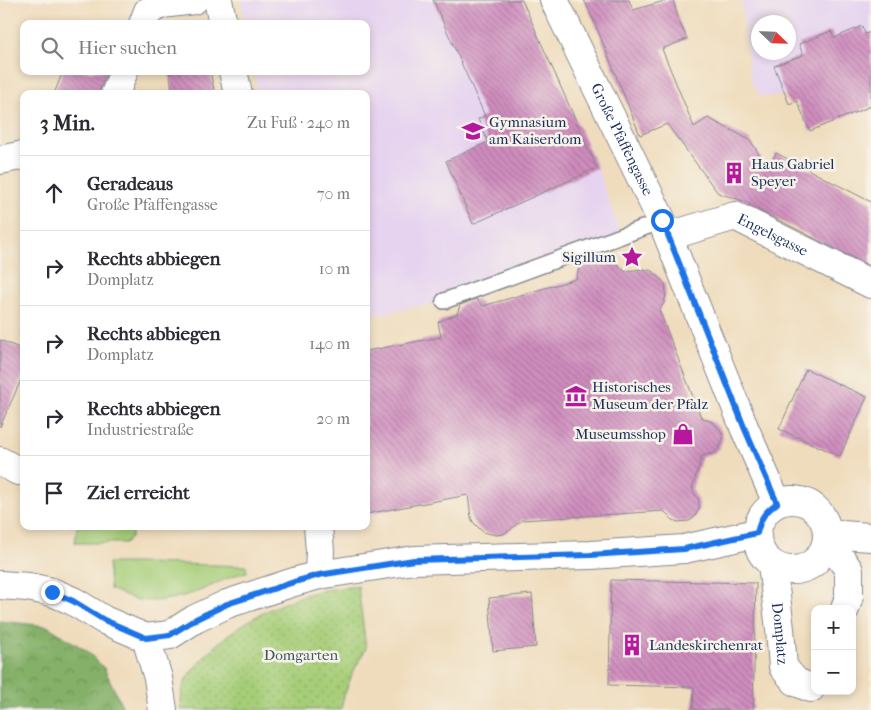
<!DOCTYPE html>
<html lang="de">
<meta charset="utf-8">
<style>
body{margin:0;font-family:"IM FELL French Canon",serif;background:#f2f2f3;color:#2b2b33}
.controls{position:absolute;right:15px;bottom:15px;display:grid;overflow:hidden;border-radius:10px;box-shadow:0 2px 8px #0003}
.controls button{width:45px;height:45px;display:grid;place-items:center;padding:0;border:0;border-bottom:1px solid #e1e1e2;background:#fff;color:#2b2b33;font:25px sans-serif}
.compass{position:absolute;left:751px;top:15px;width:45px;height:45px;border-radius:50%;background:#fff;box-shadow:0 2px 8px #0003;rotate:113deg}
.stop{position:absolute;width:15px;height:15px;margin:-11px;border:4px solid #1a73e8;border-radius:50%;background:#fff}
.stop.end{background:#1a73e8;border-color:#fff;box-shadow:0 1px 5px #0008}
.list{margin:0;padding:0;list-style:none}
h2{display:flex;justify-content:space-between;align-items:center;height:65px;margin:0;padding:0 20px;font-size:21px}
h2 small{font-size:16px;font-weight:400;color:#7c7c81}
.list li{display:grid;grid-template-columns:32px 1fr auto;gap:15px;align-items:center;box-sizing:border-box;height:75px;padding:0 20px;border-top:1px solid #e1e1e2}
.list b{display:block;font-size:19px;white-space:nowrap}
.list p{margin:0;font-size:16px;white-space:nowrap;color:#7c7c81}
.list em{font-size:16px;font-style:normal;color:#7c7c81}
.icon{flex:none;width:28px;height:28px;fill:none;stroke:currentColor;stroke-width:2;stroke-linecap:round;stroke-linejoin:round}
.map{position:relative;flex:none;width:871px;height:710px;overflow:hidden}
.search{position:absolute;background:#fff;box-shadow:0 2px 8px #0003;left:20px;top:20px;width:350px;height:55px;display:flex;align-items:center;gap:12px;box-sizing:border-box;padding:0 18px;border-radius:10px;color:#7c7c81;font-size:19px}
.panel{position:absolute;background:#fff;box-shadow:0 2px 8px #0003;left:20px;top:90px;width:350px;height:440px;border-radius:10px}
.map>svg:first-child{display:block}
</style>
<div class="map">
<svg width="871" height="710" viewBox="0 0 871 710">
<defs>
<pattern id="forest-crowns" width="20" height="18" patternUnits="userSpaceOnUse" patternTransform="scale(1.25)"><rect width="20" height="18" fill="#84b068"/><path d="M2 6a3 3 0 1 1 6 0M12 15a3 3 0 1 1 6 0" fill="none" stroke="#6b9059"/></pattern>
<pattern id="park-dots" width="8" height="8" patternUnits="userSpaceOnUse" patternTransform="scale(1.25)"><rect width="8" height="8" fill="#a6cd77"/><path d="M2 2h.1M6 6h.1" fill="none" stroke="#8eb069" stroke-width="1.8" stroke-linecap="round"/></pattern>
<pattern id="building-back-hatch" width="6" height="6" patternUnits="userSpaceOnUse" patternTransform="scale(1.25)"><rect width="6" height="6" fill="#d08dbe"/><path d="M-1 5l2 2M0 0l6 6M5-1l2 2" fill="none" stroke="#a8749e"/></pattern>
</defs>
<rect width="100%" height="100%" fill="#f7f3e8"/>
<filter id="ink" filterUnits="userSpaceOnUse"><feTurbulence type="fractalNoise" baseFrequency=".02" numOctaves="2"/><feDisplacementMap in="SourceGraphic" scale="10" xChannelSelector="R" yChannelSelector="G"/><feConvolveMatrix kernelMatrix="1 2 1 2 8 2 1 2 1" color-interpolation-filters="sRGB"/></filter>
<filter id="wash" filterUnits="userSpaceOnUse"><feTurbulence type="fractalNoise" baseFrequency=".0096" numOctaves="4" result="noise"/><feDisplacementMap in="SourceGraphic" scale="20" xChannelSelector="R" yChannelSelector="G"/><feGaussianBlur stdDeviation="1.12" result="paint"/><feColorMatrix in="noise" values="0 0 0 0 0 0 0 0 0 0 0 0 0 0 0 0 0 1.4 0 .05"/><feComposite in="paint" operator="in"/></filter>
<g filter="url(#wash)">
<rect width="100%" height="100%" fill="#efdcbc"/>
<g fill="#e6d3f0" fill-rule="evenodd">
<path d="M241,0H522L597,167L621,236L444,301L366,317V94H258L254,71H366V24H245Z"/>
<path d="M741,0H871V106L810,131L797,101L786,96H760L751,82ZM758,22H788V52H758Z"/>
</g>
<g fill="#a6cd77" stroke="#607e6a">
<path d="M77,526H114L133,529L131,538L125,543H75Z"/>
<path d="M108,563H146L246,566L247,572C233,575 224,580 211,586C192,595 160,604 139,600C129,598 119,593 110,589Z"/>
</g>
<path fill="url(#forest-crowns)" stroke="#507063" d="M0,621L47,626L87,651L104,668L124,710H0Z"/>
<path fill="url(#park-dots)" stroke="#607e6a" d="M358,586L366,648L353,672L343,699L341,710H181C181,703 181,694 183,687C186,678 193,669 200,662C227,629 265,609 305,595C321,589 340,588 358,586Z"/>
<g id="blocks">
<g fill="url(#building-back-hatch)">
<path d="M433,0H522L597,168L473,224L446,161L488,142L478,119L485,116Z"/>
<path d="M584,0H629L633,10L668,0H673L679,21L687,39L662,49L694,127L708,118L750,140L768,168L776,153L871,202V267L749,205L750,203L718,193L667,124L640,135L594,21Z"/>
<path d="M862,26L865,34L871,32V106L810,131L797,101L789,104L774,66L803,55L799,44L831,31L834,38Z"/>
<path d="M63,71H107L98,94H54Z"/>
<path d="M169,71H210L215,94H173Z"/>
<path d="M596,255H604L610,258L625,271L643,269L652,271L659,277L665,284L666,294L664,303L659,310L701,417L714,423L720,429L722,433L723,438L721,444L718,449L714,453L702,456L692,489L698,499L699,504V509L694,518L689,521L678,522L673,520L664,511L522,520L510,530L503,534L496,535L483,532L473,522L471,517L468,495L366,514V351L441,337L438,322L457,314L460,305L476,299L483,306L576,279L580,265L585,260Z"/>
<path d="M0,340L24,350V373L0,427Z"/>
<path d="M806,369L867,397L840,456L779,429Z"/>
<path d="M611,580L756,583L753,710H693L694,687L609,685Z"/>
<path d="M532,594L536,647L493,651L489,598Z"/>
</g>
</g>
</g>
<g filter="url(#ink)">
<use href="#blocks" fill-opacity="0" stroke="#85868d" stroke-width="1"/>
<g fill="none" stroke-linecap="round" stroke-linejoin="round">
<g stroke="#85868d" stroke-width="18">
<path id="service" d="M444,301L662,221"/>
</g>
<g stroke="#85868d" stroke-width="30">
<g id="minor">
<path d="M218,0L223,24"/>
<path id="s1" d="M554,0L662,221L744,427L777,503"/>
<path d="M143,24L148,11L162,4L194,0"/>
<path d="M233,71L238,94"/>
<path d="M115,94L124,71"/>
<path d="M0,160L24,155"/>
<path id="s2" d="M669,236L735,216L871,284"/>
<path d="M0,461L18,471"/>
<circle cx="792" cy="535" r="35"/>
<path d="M318,526L320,551L319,575"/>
<path d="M827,534L871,537"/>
<path d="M827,539L849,570V596L845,609"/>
<path id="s3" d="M772,564L780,629L783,667L796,682L811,688"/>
<path d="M0,585L28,587L52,592L73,601L104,620L146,638"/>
<path d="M146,638L170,635L195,619L227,604L294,582L319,575L414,560L591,555L684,549L757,533"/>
<path d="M146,638L158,678L163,710"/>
</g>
</g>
<use href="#service" stroke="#fff" stroke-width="15"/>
<use href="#minor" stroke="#fff" stroke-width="28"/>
</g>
</g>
<g fill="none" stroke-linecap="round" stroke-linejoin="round" filter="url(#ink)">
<path stroke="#1a73e8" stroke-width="6" d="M52,592L73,601L104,620L146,638L170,635L196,619L227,604L294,582L319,575L414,560L590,555L684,549L757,533C761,517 764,513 777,503L744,427L662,220"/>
</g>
<defs>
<g id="school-bare" transform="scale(1.725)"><path d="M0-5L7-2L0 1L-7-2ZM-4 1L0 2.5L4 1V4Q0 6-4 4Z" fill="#b5179e" stroke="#f7f3e8" stroke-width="2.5" paint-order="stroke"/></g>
<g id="building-bare" transform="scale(1.725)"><path d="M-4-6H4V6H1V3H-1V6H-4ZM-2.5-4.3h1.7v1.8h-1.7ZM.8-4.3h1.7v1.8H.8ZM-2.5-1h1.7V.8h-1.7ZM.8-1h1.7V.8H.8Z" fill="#b5179e" stroke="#f7f3e8" stroke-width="2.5" paint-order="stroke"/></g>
<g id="sight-bare" transform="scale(1.725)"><path d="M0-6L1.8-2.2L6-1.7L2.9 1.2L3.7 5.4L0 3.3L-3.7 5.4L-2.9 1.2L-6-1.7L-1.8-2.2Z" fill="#b5179e" stroke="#f7f3e8" stroke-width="2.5" paint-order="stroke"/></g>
<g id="museum-bare" transform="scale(1.725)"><path d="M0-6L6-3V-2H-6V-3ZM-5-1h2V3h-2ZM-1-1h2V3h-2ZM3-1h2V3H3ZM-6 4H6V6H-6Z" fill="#b5179e" stroke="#f7f3e8" stroke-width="2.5" paint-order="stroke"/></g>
<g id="shop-bare" transform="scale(1.725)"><path d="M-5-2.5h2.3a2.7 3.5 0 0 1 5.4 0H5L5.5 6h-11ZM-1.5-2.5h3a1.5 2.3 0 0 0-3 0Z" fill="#b5179e" stroke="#f7f3e8" stroke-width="2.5" paint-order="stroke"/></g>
</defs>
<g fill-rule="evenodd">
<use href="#school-bare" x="473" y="131"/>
<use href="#building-bare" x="734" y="173"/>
<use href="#sight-bare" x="632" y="257"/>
<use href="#museum-bare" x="576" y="396"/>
<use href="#shop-bare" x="683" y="434"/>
<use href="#building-bare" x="632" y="645"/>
</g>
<g text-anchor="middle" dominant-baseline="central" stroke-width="5" stroke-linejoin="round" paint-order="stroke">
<g font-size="15" fill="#1b2f5e" stroke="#f7f3e8" text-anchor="start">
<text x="489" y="122">Gymnasium<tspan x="489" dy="17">am Kaiserdom</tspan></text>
<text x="751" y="164">Haus Gabriel<tspan x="751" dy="17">Speyer</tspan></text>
<text x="616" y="257" text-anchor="end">Sigillum</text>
<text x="592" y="387">Historisches<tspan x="592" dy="17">Museum der Pfalz</tspan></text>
<text x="666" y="434" text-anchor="end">Museumsshop</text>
<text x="649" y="645">Landeskirchenrat</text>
</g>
<g font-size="15" fill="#1b2f5e" stroke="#f7f3e8">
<text stroke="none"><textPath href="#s1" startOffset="155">Große Pfaffengasse</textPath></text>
<text stroke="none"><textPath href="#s2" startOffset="111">Engelsgasse</textPath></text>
<text stroke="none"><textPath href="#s3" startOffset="70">Domplatz</textPath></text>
</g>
<g font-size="15" fill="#3e5664" stroke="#f7f3e8">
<text x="301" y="655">Domgarten</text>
</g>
</g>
</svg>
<div class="controls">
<button>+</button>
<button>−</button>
</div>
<svg class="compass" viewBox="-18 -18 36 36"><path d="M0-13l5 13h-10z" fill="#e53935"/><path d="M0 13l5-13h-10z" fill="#7c7c81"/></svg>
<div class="stop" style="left:662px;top:220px"></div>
<div class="stop end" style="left:52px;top:592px"></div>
<div class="search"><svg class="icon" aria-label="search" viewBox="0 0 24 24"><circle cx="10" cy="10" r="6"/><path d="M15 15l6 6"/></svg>Hier suchen</div>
<section class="panel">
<h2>3 Min.<small>Zu Fuß · 240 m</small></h2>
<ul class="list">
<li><svg class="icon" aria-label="ahead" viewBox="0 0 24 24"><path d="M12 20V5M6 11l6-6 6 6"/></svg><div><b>Geradeaus</b><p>Große Pfaffengasse</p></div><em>70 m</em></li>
<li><svg class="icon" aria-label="right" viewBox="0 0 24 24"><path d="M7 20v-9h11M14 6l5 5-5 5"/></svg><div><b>Rechts abbiegen</b><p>Domplatz</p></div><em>10 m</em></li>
<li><svg class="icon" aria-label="right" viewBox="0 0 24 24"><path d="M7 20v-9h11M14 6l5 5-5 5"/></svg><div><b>Rechts abbiegen</b><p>Domplatz</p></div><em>140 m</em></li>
<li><svg class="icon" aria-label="right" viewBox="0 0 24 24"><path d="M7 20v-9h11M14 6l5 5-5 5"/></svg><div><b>Rechts abbiegen</b><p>Industriestraße</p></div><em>20 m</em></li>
<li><svg class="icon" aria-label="arrive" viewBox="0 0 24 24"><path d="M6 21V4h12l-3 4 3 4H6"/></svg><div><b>Ziel erreicht</b></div></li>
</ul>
</section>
</div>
